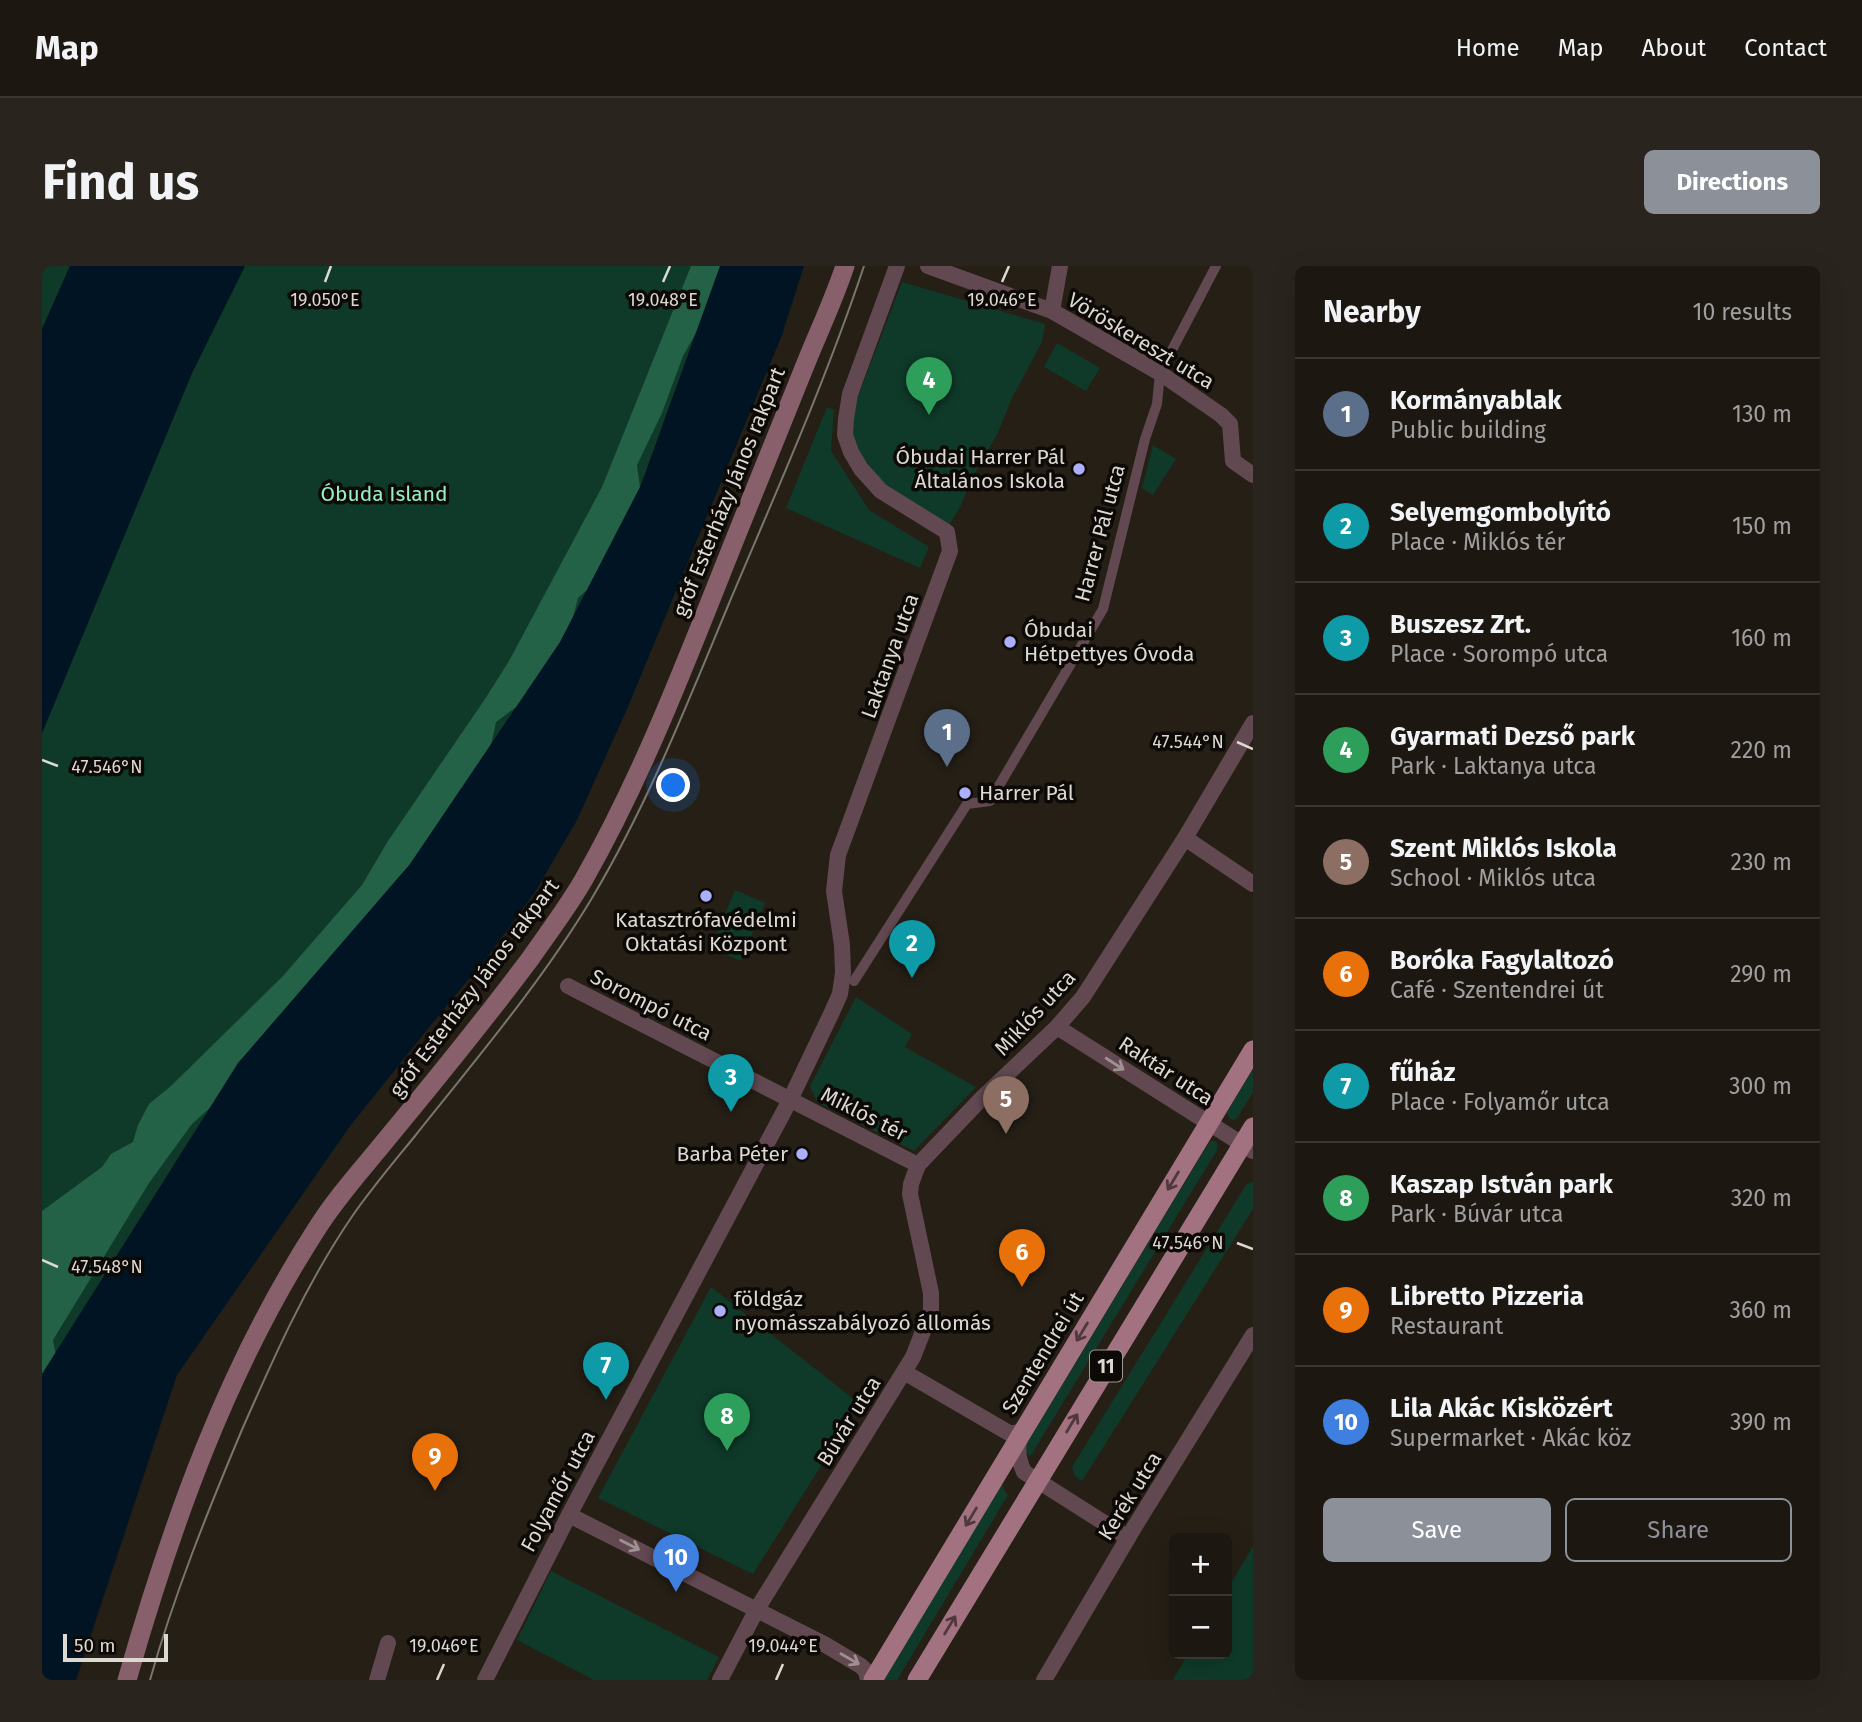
<!DOCTYPE html>
<meta charset="utf-8">
<style>
body{margin:0;font-family:"Fira Sans",sans-serif;background:#29241e;color:#f1f3f6}
.controls{position:absolute;right:21px;bottom:21px;display:grid;overflow:hidden;border-radius:10px;box-shadow:0 7px 28px #0002}
.controls button{width:63px;height:63px;display:grid;place-items:center;padding:0;border:0;border-bottom:2px solid #3a3630;background:#1c1710;color:#f1f3f6;font:35px sans-serif}
.scale{position:absolute;left:21px;bottom:18px;width:105px;box-sizing:border-box;padding-left:7px;border:4px solid #dcd8d2;border-top:0;font-size:19px;line-height:24px;white-space:nowrap;color:#dcd8d2;-webkit-text-stroke:5px #0c0906;paint-order:stroke}
.you{position:absolute;left:632px;top:520px;width:24px;height:24px;margin:-18px;border:5px solid #fff;border-radius:50%;background:#1a73e8;box-shadow:0 0 0 10px #1a73e833}
.badge{display:grid;place-items:center;width:46px;height:46px;border-radius:50%;background:#8c9099;color:#fff;font-size:23px;font-weight:700}
.pin{position:absolute;translate:-50% -58px;filter:drop-shadow(0 2px 4px #0008)}
.pin::after{content:'';position:absolute;top:37px;width:24px;height:21px;background:inherit;clip-path:polygon(0 0,100% 0,50% 100%)}
.list{margin:0;padding:0;list-style:none}
h2{display:flex;justify-content:space-between;align-items:center;height:91px;margin:0;padding:0 28px;font-size:30px}
h2 small{font-size:23px;font-weight:400;color:#a09f9f}
.list li{display:grid;grid-template-columns:46px 1fr auto;gap:21px;align-items:center;box-sizing:border-box;height:112px;padding:0 28px;border-top:2px solid #3a3630}
.list b{display:block;font-size:26px;white-space:nowrap}
.list p{margin:0;font-size:23px;white-space:nowrap;color:#a09f9f}
.list em{font-size:23px;font-style:normal;color:#a09f9f}
.actions{display:flex;gap:14px;padding:21px 28px}
.actions a{flex:1;padding:16px 0;border:2px solid #8c9099;border-radius:10px;text-align:center;font-size:24px;color:#8c9099}
.actions .main{background:#8c9099;color:#fff}
.map{position:relative;flex:none;width:1211px;height:1414px;overflow:hidden;border-radius:10px}
header{display:flex;align-items:center;gap:42px;box-sizing:border-box;height:98px;padding:0 35px;background:#1c1710;border-bottom:2px solid #3a3630}
header strong{font-size:33px}
nav{display:flex;gap:38px;margin-inline-start:auto;font-size:24px}
.intro{display:flex;align-items:center;justify-content:space-between;box-sizing:border-box;height:168px;padding:0 42px}
h1{margin:0;font-size:49px}
.button{padding:18px 32px;border-radius:10px;background:#8c9099;color:#fff;font-size:24px;font-weight:700}
main{display:flex;gap:42px;padding:0 42px}
aside{flex:1;background:#1c1710;border-radius:10px;box-shadow:0 7px 28px #0002}
.map>svg:first-child{display:block}
</style>
<header>
<strong>Map</strong>
<nav><a>Home</a><a>Map</a><a>About</a><a>Contact</a></nav>
</header>
<div class="intro"><h1>Find us</h1><a class="button">Directions</a></div>
<main>
<div class="map">
<svg width="1211" height="1414" viewBox="0 0 1211 1414">
<rect width="100%" height="100%" fill="#251f16"/>
<g fill="#0f3a29">
<path d="M0,0H28L0,63Z"/>
<path d="M203,0H678L599,219L518,376L368,598L0,1108V467L150,107Z"/>
<path d="M860,16L1003,58L1000,76L971,130L955,169L931,210L918,241L906,261L843,221L824,200L813,181L810,166L815,133Z"/>
<path d="M1015,77L1058,102L1044,125L1002,101Z"/>
<path d="M785,141L792,144L789,185L827,244L887,281L878,302L744,242Z"/>
<path d="M1111,179L1134,193L1111,229L1100,222Z"/>
<path d="M693,624L723,637L699,695L669,682Z"/>
<path d="M814,731L870,768L863,781L934,821L872,885L775,836L768,820Z"/>
<path d="M1211,804V826L1195,852L1191,854L1187,852L1185,848V846Z"/>
<path d="M1168,875H1173L1175,877V884L988,1191L982,1182Z"/>
<path d="M1211,915V943L1040,1215L1033,1210L1030,1201L1204,919Z"/>
<path d="M669,1021L818,1138L711,1308L556,1232Z"/>
<path d="M960,1217L963,1226L966,1229L855,1414H842Z"/>
<path d="M1211,1280V1414H1131L1146,1388H1185V1324Z"/>
<path d="M509,1305L677,1391L665,1414H552L475,1374Z"/>
</g>
<path fill="#246248" d="M649,0H688L680,21L641,90L620,147L595,199L602,251L566,305L536,332L524,379L512,413L454,456L445,498L423,552L188,824L150,858L107,917L11,1074L17,1106L0,1156V945L60,901L69,888L91,876L96,859L107,838L129,820L241,710L320,619L346,575L443,433L467,395L560,221Z"/>
<g fill="#001423">
<path d="M28,0H203L150,107L0,467V63Z"/>
<path d="M678,0H762L740,69L585,443L535,554L493,626L446,690L397,749L308,860L135,1109L34,1414H0V1108L196,797L368,598L518,376L599,219Z"/>
</g>
<g fill="none" stroke-linecap="round" stroke-linejoin="round">
<path stroke="#624951" stroke-width="10" d="M812,715L925,538L948,535L1061,343L1103,173L1115,138L1118,107L1174,0"/>
<g stroke="#624951" stroke-width="16">
<path d="M886,0L1010,45L1118,107L1179,149L1188,158L1191,195L1211,209"/>
<path d="M1010,45L1018,0"/>
<path d="M1143,572L1211,618"/>
<path d="M526,720L876,899"/>
<path d="M1015,761L1211,885"/>
<path d="M862,1106L967,1167H975L982,1162"/>
<path d="M978,1172C974,1184 977,1195 982,1206L1086,1272"/>
<path d="M527,1249L782,1378L819,1400L824,1405L826,1414"/>
<path d="M335,1414L346,1377"/>
<path d="M443,1414L527,1249L748,834L790,746L798,728L801,707L800,679L792,625L796,589L908,285L905,266L839,225L819,203L809,186L803,169L804,153L808,128L855,0"/>
<path d="M678,1414L715,1343L871,1091L889,1045V1027L868,928L869,918L876,899L941,831L1015,761L1041,731L1143,572L1211,457"/>
<path d="M1002,1414L1093,1260L1211,1069"/>
</g>
<path stroke="#87606c" stroke-width="19" d="M85,1414C130,1257 185,1102 274,964C295,930 323,900 348,869C396,811 443,753 488,693C506,667 526,641 542,613C604,504 648,385 695,268C718,211 741,154 764,97C777,65 792,33 803,0"/>
<g stroke="#a37281" stroke-width="19">
<path d="M831,1414L1211,784"/>
<path d="M875,1414L1211,861"/>
</g>
<path stroke="#7a756e" stroke-width="2" d="M108,1414C132,1329 165,1247 199,1166C231,1093 264,1018 309,952C328,924 351,897 373,870C434,793 499,717 550,632C606,538 646,436 688,335C735,224 784,114 822,0"/>
</g>
<defs><path id="oneway-shaft" d="M-6 0H5M1.5-3L5.5 0L1.5 3" fill="none" stroke-width="1.6" stroke-linecap="round" stroke-linejoin="round" transform="scale(1.75)"/></defs>
<g stroke="#9f9092">
<use href="#oneway-shaft" transform="translate(1073 798) rotate(33)"/>
<use href="#oneway-shaft" transform="translate(588 1279) rotate(27)"/>
<use href="#oneway-shaft" transform="translate(808 1393) rotate(30)"/>
</g>
<g stroke="#50383d">
<use href="#oneway-shaft" transform="translate(1131 915) rotate(121)"/>
<use href="#oneway-shaft" transform="translate(1040 1066) rotate(121)"/>
<use href="#oneway-shaft" transform="translate(1030 1157) rotate(-59)"/>
<use href="#oneway-shaft" transform="translate(929 1251) rotate(121)"/>
<use href="#oneway-shaft" transform="translate(908 1359) rotate(-59)"/>
</g>
<path fill="none" stroke="#dcd8d2" stroke-width="2.5" d="M283,16L289,0M621,16L628,0M960,16L967,0M1195,476L1211,483M0,494L16,500M1195,977L1211,983M0,994L16,1001M395,1414L402,1398M734,1414L741,1398"/>
<g fill="#acaffb" stroke="#0c0906" stroke-width="2.5">
<circle cx="1037" cy="203" r="7"/>
<circle cx="968" cy="376" r="7"/>
<circle cx="923" cy="527" r="7"/>
<circle cx="664" cy="630" r="7"/>
<circle cx="760" cy="888" r="7"/>
<circle cx="678" cy="1045" r="7"/>
</g>
<g text-anchor="middle" dominant-baseline="central" stroke-width="7" stroke-linejoin="round" paint-order="stroke">
<rect fill="#0c0906" stroke="#9e9a95" stroke-width="2" x="1048" y="1084.5" width="32" height="31" rx="5"/>
<g font-size="19" font-weight="bold" fill="#dcd8d2">
<text x="1064" y="1100">11</text>
</g>
<g font-size="21" fill="#dcd8d2" stroke="#0c0906">
<text transform="translate(1099 75) rotate(31)">Vöröskereszt utca</text>
<text transform="translate(687 226) rotate(-68)">gróf Esterházy János rakpart</text>
<text transform="translate(1058 267) rotate(-75)">Harrer Pál utca</text>
<text transform="translate(848 390) rotate(-70)">Laktanya utca</text>
<text transform="translate(432 722) rotate(-53)">gróf Esterházy János rakpart</text>
<text transform="translate(609 739) rotate(27)">Sorompó utca</text>
<text transform="translate(993 747) rotate(-47)">Miklós utca</text>
<text transform="translate(1124 805) rotate(33)">Raktár utca</text>
<text transform="translate(822 848) rotate(27)">Miklós tér</text>
<text transform="translate(1001 1087) rotate(-59)">Szentendrei út</text>
<text transform="translate(807 1155) rotate(-58)">Búvár utca</text>
<text transform="translate(516 1225) rotate(-62)">Folyamőr utca</text>
<text transform="translate(1088 1230) rotate(-58)">Kerék utca</text>
</g>
<g font-size="21" fill="#dcd8d2" stroke="#0c0906" text-anchor="start">
<text x="1023" y="191" text-anchor="end">Óbudai Harrer Pál<tspan x="1023" dy="24">Általános Iskola</tspan></text>
<text x="982" y="364">Óbudai<tspan x="982" dy="24">Hétpettyes Óvoda</tspan></text>
<text x="937" y="527">Harrer Pál</text>
<text x="664" y="654" text-anchor="middle">Katasztrófavédelmi<tspan x="664" dy="24">Oktatási Központ</tspan></text>
<text x="746" y="888" text-anchor="end">Barba Péter</text>
<text x="692" y="1033">földgáz<tspan x="692" dy="24">nyomásszabályozó állomás</tspan></text>
</g>
<g font-size="21" fill="#95f0c5" stroke="#0c0906">
<text x="342" y="228">Óbuda Island</text>
</g>
</g>
<g font-size="18" text-anchor="middle" fill="#dcd8d2" stroke="#0c0906" stroke-width="7" stroke-linejoin="round" paint-order="stroke">
<text x="621" y="40">19.048°E</text>
<text x="960" y="40">19.046°E</text>
<text x="283" y="40">19.050°E</text>
<text x="1146" y="482">47.544°N</text>
<text x="65" y="507">47.546°N</text>
<text x="1146" y="983">47.546°N</text>
<text x="65" y="1007">47.548°N</text>
<text x="402" y="1386">19.046°E</text>
<text x="741" y="1386">19.044°E</text>
</g>
</svg>
<div class="controls">
<button>+</button>
<button>−</button>
</div>
<div class="scale">50 m</div>
<div class="you"></div>
<div class="pin badge" style="left:905px;top:501px;background:#5c6f8a">1</div>
<div class="pin badge" style="left:870px;top:712px;background:#0f9aa8">2</div>
<div class="pin badge" style="left:689px;top:846px;background:#0f9aa8">3</div>
<div class="pin badge" style="left:887px;top:149px;background:#2e9e5b">4</div>
<div class="pin badge" style="left:964px;top:868px;background:#8d6e63">5</div>
<div class="pin badge" style="left:980px;top:1021px;background:#e8710a">6</div>
<div class="pin badge" style="left:564px;top:1134px;background:#0f9aa8">7</div>
<div class="pin badge" style="left:685px;top:1185px;background:#2e9e5b">8</div>
<div class="pin badge" style="left:393px;top:1225px;background:#e8710a">9</div>
<div class="pin badge" style="left:634px;top:1326px;background:#3f7fe0">10</div>
</div>
<aside>
<h2>Nearby<small>10 results</small></h2>
<ul class="list">
<li><span class="badge" style="background:#5c6f8a">1</span><div><b>Kormányablak</b><p>Public building</p></div><em>130 m</em></li>
<li><span class="badge" style="background:#0f9aa8">2</span><div><b>Selyemgombolyító</b><p>Place · Miklós tér</p></div><em>150 m</em></li>
<li><span class="badge" style="background:#0f9aa8">3</span><div><b>Buszesz Zrt.</b><p>Place · Sorompó utca</p></div><em>160 m</em></li>
<li><span class="badge" style="background:#2e9e5b">4</span><div><b>Gyarmati Dezső park</b><p>Park · Laktanya utca</p></div><em>220 m</em></li>
<li><span class="badge" style="background:#8d6e63">5</span><div><b>Szent Miklós Iskola</b><p>School · Miklós utca</p></div><em>230 m</em></li>
<li><span class="badge" style="background:#e8710a">6</span><div><b>Boróka Fagylaltozó</b><p>Café · Szentendrei út</p></div><em>290 m</em></li>
<li><span class="badge" style="background:#0f9aa8">7</span><div><b>fűház</b><p>Place · Folyamőr utca</p></div><em>300 m</em></li>
<li><span class="badge" style="background:#2e9e5b">8</span><div><b>Kaszap István park</b><p>Park · Búvár utca</p></div><em>320 m</em></li>
<li><span class="badge" style="background:#e8710a">9</span><div><b>Libretto Pizzeria</b><p>Restaurant</p></div><em>360 m</em></li>
<li><span class="badge" style="background:#3f7fe0">10</span><div><b>Lila Akác Kisközért</b><p>Supermarket · Akác köz</p></div><em>390 m</em></li>
</ul>
<div class="actions"><a class="main">Save</a><a>Share</a></div>
</aside>
</main>
